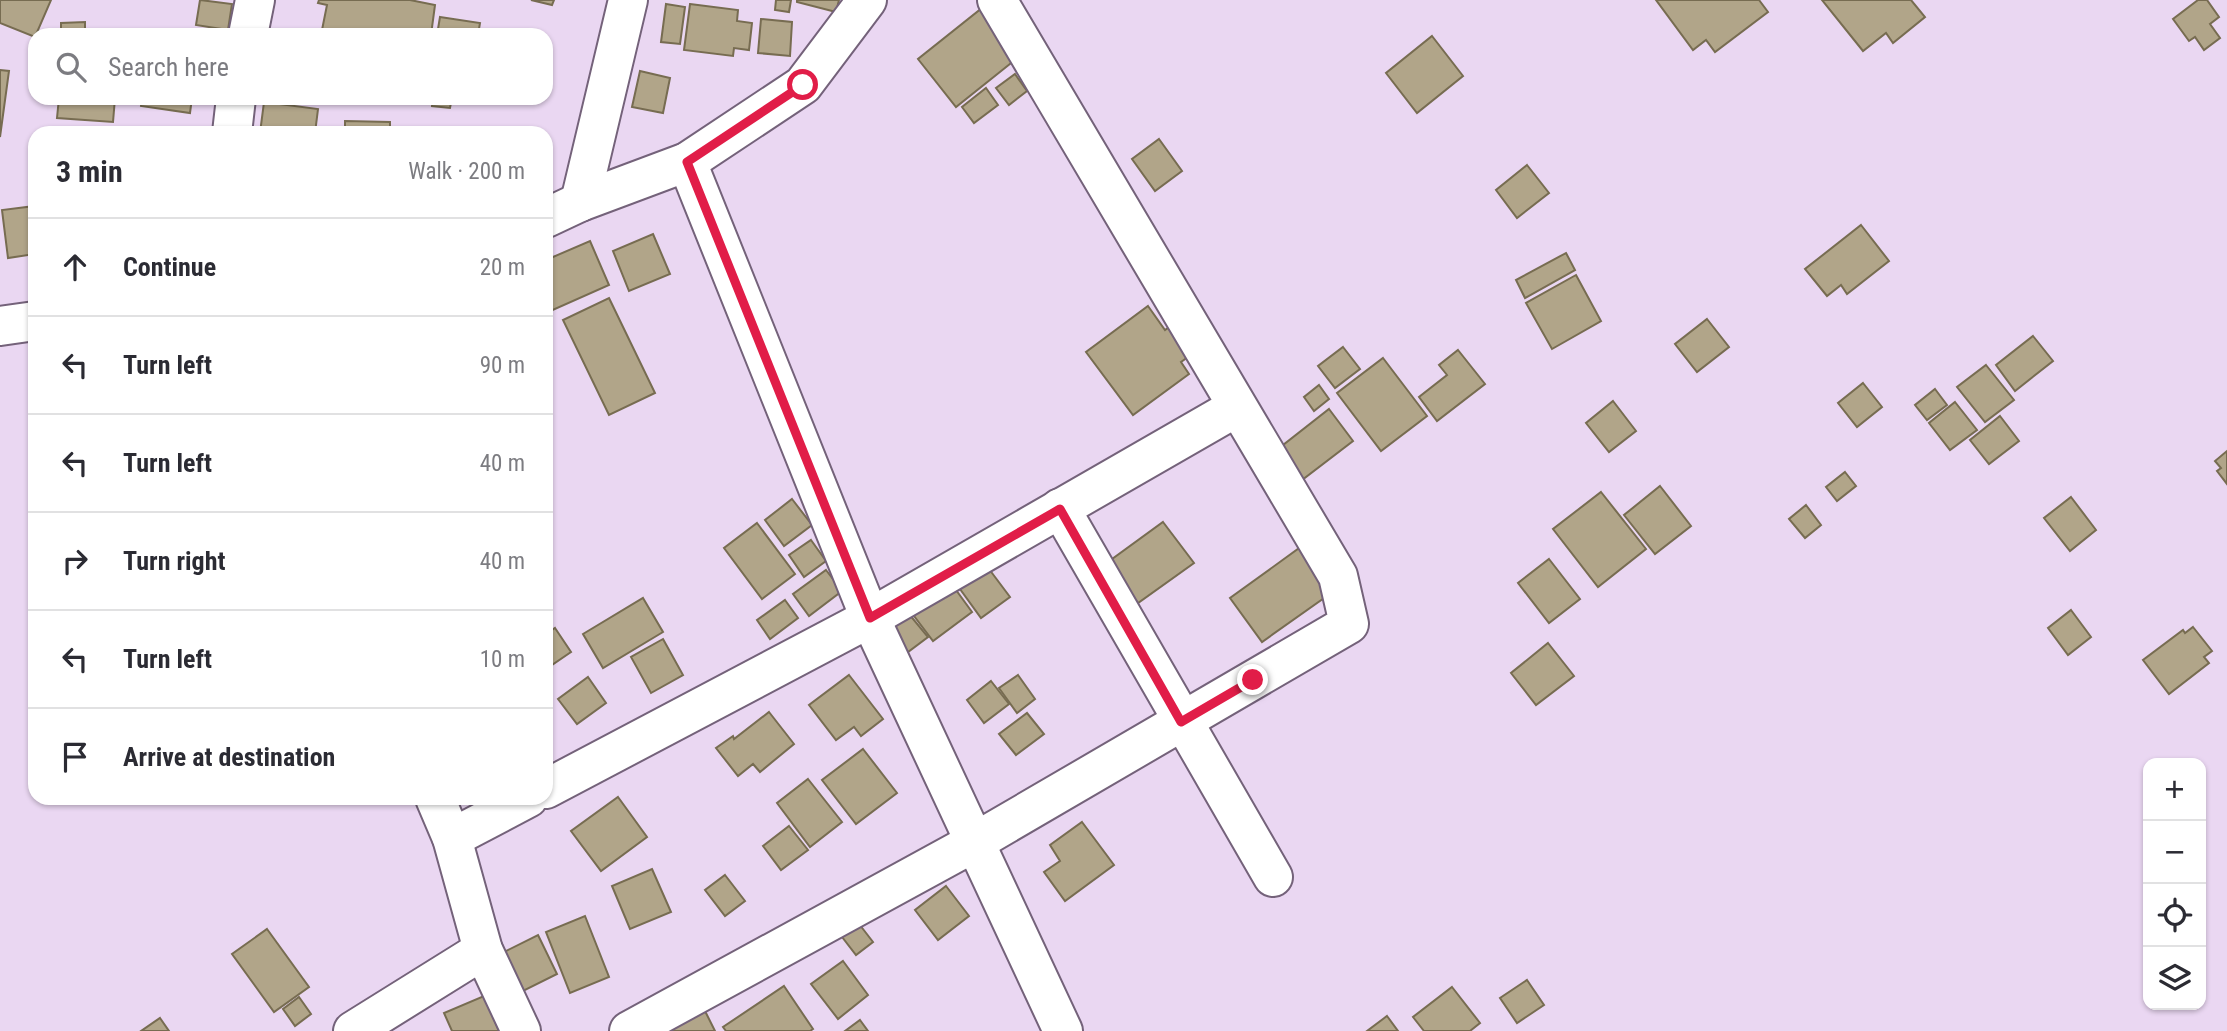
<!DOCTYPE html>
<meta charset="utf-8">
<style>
body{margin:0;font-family:"Roboto Condensed",sans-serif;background:#f7f7f7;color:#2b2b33}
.controls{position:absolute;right:21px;bottom:21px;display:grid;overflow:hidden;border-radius:14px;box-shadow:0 2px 5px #0004}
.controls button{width:63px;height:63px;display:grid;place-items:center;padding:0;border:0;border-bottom:2px solid #e1e1e2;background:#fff;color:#2b2b33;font:35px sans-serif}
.stop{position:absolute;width:21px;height:21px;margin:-16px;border:5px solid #e11d48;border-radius:50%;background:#fff}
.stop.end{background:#e11d48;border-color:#fff;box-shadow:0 2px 7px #0008}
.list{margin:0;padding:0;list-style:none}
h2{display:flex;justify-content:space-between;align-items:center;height:91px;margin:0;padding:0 28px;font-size:30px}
h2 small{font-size:23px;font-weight:400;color:#7c7c81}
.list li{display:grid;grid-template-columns:46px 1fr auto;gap:21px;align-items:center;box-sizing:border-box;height:98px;padding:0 28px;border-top:2px solid #e1e1e2}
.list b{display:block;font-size:26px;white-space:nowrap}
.list em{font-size:23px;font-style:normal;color:#7c7c81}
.icon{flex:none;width:38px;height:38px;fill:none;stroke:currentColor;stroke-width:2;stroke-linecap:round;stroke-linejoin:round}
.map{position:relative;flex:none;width:2227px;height:1031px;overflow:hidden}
.search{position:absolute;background:#fff;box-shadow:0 2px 5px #0004;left:28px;top:28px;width:525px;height:77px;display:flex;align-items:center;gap:18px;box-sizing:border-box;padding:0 24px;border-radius:21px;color:#7c7c81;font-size:26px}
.panel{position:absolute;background:#fff;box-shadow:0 2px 5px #0004;left:28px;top:126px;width:525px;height:679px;border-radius:21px}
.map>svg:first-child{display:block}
</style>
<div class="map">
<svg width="2227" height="1031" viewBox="0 0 2227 1031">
<rect width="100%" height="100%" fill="#ead7f2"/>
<g fill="#b1a589" stroke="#776c51" stroke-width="2">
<path d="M0,0H51L35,37L0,23Z"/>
<path d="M200,0L232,4L228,30L196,25Z"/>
<path d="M319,0H410L435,5L431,35H321L327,5L318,3Z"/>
<path d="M531,0H554L552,5Z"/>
<path d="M776,0H791L789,12L775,10Z"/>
<path d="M797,0H839L836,12L797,2Z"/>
<path d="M1656,0H1759L1768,12L1715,52L1706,40L1693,50Z"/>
<path d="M1822,0H1911L1925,17L1893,43L1886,33L1863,51Z"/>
<path d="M2198,0H2207L2219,17L2210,24L2220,38L2204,50L2195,37L2189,41L2173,19Z"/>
<path d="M666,4L685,7L680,44L661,42Z"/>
<path d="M690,4L738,10L737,21L752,23L749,50L734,48L733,56L684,50Z"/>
<path d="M982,8L1020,56L956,107L918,59Z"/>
<path d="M440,17L480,23L478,35H437Z"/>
<path d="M761,19L792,22L790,56L758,53Z"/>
<path d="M85,22V35H61V23Z"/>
<path d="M1432,36L1463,76L1417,113L1386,73Z"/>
<path d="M0,70L9,71L0,137Z"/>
<path d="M640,71L670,78L663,113L632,107Z"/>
<path d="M1015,74L1027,91L1009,105L996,88Z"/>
<path d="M986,88L998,105L974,123L962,107Z"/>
<path d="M59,98H115L113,122L57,118Z"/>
<path d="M142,98H192L190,113L141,106Z"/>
<path d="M433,98H452L450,108L432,106Z"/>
<path d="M264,102L318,109L315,133H260Z"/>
<path d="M345,121L390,122V133H345Z"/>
<path d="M1159,139L1182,171L1155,191L1132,159Z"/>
<path d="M1527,165L1549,193L1517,218L1496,190Z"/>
<path d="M35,206V254L8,258L2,210Z"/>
<path d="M1861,225L1889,261L1847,294L1841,285L1827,296L1805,269Z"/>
<path d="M653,234L670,274L629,291L613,251Z"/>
<path d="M590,241L609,285L546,313V260Z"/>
<path d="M1566,253L1575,270L1525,298L1516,280Z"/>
<path d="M1576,275L1601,321L1552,349L1526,303Z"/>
<path d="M609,298L655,393L609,415L563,320Z"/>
<path d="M1148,306L1165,330L1177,321L1198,350L1181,362L1189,374L1133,415L1086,352Z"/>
<path d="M1707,319L1729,347L1697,372L1675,344Z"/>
<path d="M2033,336L2053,361L2015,391L1996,365Z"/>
<path d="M1343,347L1360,369L1335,388L1318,366Z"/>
<path d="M1458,350L1485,384L1437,421L1419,397L1447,375L1439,365Z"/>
<path d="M1383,358L1427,416L1381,451L1337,393Z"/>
<path d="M1986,365L2014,400L1985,422L1957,387Z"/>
<path d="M1863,383L1882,407L1857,427L1838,403Z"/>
<path d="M1319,385L1329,399L1314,411L1304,397Z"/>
<path d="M1935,389L1947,405L1927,420L1915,405Z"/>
<path d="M1613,401L1636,431L1609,452L1586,423Z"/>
<path d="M1955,402L1977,430L1950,450L1929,423Z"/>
<path d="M1329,409L1353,441L1302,480L1278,449Z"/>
<path d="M2000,416L2019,441L1989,464L1970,440Z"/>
<path d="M2227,451V484L2217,471L2221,468L2215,461Z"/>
<path d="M1845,472L1856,486L1837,501L1826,487Z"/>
<path d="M1660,486L1691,526L1655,554L1624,515Z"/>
<path d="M1601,492L1646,549L1598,587L1553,529Z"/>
<path d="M2071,497L2096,530L2070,551L2044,518Z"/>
<path d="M792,499L812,525L784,546L765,520Z"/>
<path d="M1806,505L1821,525L1805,538L1789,519Z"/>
<path d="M1163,522L1194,563L1138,603L1108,562Z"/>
<path d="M757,523L795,574L762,599L724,548Z"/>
<path d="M811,540L826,561L804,577L789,555Z"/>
<path d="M1302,546L1334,591L1262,642L1230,598Z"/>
<path d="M1549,559L1580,599L1549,623L1518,583Z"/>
<path d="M989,569L1010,597L981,618L960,589Z"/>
<path d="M826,570L842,591L809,616L793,594Z"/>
<path d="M948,579L972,612L933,641L908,608Z"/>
<path d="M643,598L663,632L603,668L583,634Z"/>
<path d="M785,600L798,618L770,639L757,620Z"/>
<path d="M2071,610L2091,637L2068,655L2048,628Z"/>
<path d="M909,614L928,637L904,655L886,631Z"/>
<path d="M2193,627L2212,651L2204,657L2209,663L2169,694L2143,660L2183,630L2185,633Z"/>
<path d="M555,628L571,652L546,669V634Z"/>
<path d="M663,639L683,675L651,693L631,657Z"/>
<path d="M1548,643L1574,676L1536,705L1511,673Z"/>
<path d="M849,675L883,719L861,736L854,727L836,740L809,705Z"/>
<path d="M1018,675L1035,699L1017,713L999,688Z"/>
<path d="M588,677L606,703L577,724L558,699Z"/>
<path d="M991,681L1009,704L984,723L967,700Z"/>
<path d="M769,712L794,744L760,772L753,764L738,776L716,748L733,736L734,739Z"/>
<path d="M1027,713L1044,734L1016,755L999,734Z"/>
<path d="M863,749L897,793L856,824L822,780Z"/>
<path d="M808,779L842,822L810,847L777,803Z"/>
<path d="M618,797L647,837L601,871L571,831Z"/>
<path d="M1082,822L1114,865L1065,901L1044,872L1060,861L1050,845Z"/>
<path d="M789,826L808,850L781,870L763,846Z"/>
<path d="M652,869L671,912L630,929L612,886Z"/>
<path d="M725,875L745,901L725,916L705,890Z"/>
<path d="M946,886L969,916L938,940L915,910Z"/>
<path d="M585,916L609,977L570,993L546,932Z"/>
<path d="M856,920L873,942L856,955L839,933Z"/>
<path d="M267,929L309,987L274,1012L232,954Z"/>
<path d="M538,935L557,974L523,991L504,952Z"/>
<path d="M843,961L868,995L838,1019L811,984Z"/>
<path d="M1527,980L1544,1005L1517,1023L1500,998Z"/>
<path d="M784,986L813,1029L810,1031H726L723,1027Z"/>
<path d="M1452,987L1480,1023L1470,1031H1424L1413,1017Z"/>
<path d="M484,996L499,1031H452L444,1013Z"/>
<path d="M299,997L311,1014L295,1026L283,1009Z"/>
<path d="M701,1003L715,1031H644Z"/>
<path d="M1387,1016L1398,1031H1367Z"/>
<path d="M160,1018L169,1031H141Z"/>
<path d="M860,1020L868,1031H845Z"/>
</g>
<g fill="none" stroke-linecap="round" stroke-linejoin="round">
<g stroke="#74627a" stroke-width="42">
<g id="street">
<path d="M248,35L255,0"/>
<path d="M232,133L236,98"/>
<path d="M687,162L870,618L1063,1031"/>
<path d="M580,202L628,0"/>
<path d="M546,218L580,202L687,162L803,85L867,0"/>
<path d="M0,326L35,321"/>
<path d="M1060,508L1273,877"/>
<path d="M546,789L870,618L1237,407"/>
<path d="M435,798L452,838L483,950L521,1031"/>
<path d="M452,838L528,798"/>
<path d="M353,1031L483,950"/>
<path d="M629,1031L975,842L1349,624L1338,576L997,0"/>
</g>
</g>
<use href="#street" stroke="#fff" stroke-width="38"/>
</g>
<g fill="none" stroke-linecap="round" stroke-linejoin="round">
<path stroke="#e11d48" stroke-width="9" d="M803,85L687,162L870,618L1060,509L1181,722L1253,680"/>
</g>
</svg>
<div class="controls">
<button>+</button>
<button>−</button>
<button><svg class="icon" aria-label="locate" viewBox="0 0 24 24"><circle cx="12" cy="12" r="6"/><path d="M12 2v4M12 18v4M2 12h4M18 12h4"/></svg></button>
<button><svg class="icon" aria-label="layers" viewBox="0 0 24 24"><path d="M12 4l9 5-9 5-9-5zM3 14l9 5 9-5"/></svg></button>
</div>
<div class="stop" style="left:803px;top:85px"></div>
<div class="stop end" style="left:1253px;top:680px"></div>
<div class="search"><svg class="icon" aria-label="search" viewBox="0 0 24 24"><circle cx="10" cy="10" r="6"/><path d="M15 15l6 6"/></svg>Search here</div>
<section class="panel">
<h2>3 min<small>Walk · 200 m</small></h2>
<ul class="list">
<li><svg class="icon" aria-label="ahead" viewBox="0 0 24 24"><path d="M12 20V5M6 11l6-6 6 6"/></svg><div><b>Continue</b></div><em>20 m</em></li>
<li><svg class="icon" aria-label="left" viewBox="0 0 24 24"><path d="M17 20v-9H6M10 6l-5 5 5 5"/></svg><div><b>Turn left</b></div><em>90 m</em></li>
<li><svg class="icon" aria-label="left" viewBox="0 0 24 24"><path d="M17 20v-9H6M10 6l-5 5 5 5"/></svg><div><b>Turn left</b></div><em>40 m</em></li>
<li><svg class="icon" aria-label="right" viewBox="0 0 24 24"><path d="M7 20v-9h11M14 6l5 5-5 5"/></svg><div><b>Turn right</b></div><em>40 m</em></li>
<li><svg class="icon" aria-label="left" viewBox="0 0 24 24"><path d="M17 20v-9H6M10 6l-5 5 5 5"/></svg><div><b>Turn left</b></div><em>10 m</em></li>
<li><svg class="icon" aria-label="arrive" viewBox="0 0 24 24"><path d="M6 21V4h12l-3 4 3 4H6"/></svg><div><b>Arrive at destination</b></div></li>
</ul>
</section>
</div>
